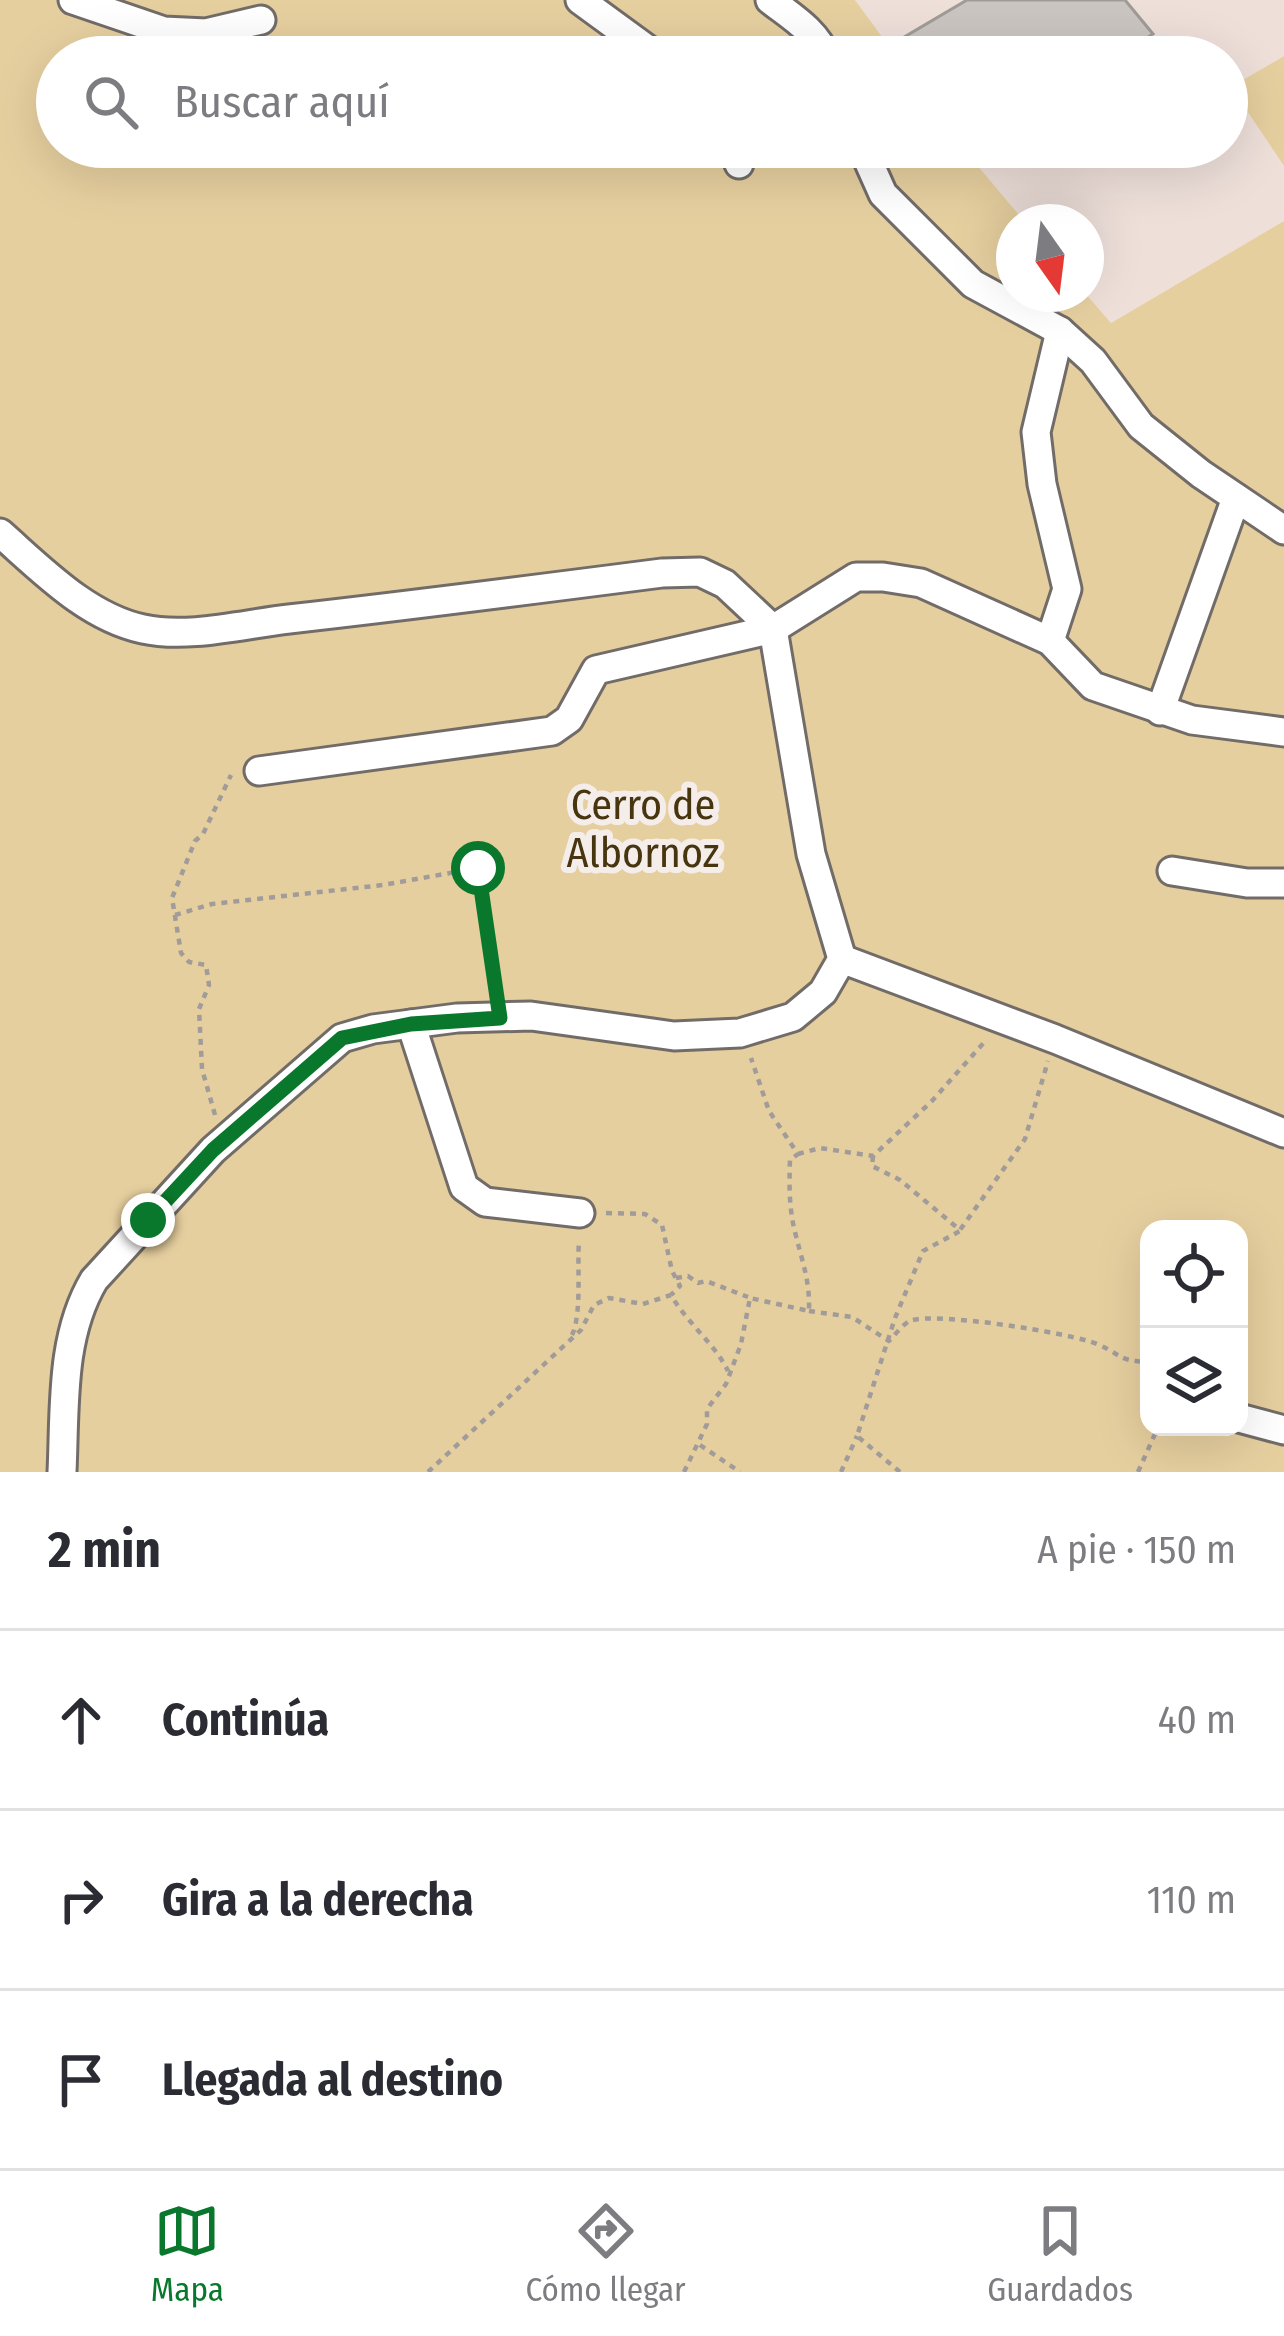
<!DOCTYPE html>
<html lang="es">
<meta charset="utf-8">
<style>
body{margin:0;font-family:"Fira Sans Condensed",sans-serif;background:#f2f2f3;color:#2b2b33}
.controls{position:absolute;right:36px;bottom:36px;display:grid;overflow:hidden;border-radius:24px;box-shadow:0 12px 48px #0002}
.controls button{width:108px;height:108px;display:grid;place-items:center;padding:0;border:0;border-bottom:3px solid #e1e1e2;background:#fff;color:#2b2b33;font:60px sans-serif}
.compass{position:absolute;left:996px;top:204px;width:108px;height:108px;border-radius:50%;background:#fff;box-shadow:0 12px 48px #0002;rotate:166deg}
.stop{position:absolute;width:36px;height:36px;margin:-27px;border:9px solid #0a782c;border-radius:50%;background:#fff}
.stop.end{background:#0a782c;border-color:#fff;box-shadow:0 3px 12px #0008}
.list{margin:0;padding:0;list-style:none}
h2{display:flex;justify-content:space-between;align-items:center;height:156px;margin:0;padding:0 48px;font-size:51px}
h2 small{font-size:39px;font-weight:400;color:#7c7c81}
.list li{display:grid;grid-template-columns:78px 1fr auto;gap:36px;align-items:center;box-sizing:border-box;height:180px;padding:0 48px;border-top:3px solid #e1e1e2}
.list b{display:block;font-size:45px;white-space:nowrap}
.list em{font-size:39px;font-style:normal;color:#7c7c81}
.icon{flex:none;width:66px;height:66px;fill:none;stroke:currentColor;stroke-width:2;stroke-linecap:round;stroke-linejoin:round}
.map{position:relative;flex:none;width:1284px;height:1472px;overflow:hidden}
.search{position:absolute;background:#fff;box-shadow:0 12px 48px #0002;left:36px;right:36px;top:36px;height:132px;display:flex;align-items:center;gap:30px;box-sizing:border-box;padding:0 42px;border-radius:66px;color:#7c7c81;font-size:45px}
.sheet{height:696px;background:#fff}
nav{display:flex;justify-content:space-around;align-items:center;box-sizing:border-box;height:168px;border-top:3px solid #e1e1e2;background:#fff;font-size:33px;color:#7c7c81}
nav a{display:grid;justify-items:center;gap:6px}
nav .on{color:#0a782c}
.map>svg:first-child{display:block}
</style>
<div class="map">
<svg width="1284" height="1472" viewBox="0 0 1284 1472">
<rect width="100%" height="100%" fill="#f4edea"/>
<path fill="#eedfd9" d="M855,0H1284V56L1232,87L1284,166V221L1111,323L1086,294V222H1025L962,147H1227V57H897Z"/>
<g fill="#e6cf9f" fill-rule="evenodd">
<path d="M0,0H855L897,57H57V147H962L1025,222H1014V294H1086L1111,323L1284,221V1472H0ZM1149,1229H1239V1427H1149Z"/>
<path d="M1284,56V166L1231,87Z"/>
</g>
<path fill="#cac5c0" stroke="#9f9b96" stroke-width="3" d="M967,0H1125L1153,34L1116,57H897L889,46Z"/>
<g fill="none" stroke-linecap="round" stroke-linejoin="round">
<g stroke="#726c69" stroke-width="33">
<g id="minor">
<path d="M73,0L164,31L206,33L261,20"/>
<path d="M580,0L658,57"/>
<path d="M770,0C792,17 816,31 826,57"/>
<path d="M732,147L739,164"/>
<path d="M862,147L883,194L973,284L1060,331L1093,361L1141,426L1201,474L1284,530"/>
<path d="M0,533C42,570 87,617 143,629C188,639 244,624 289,619C414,605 538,589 662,573L700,572L725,584L773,629L811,854L842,959L823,992L793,1017L740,1033L674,1036L531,1016L457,1018L373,1029L342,1038L213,1150L94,1280C60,1337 65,1408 62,1472"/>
<path d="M1050,641L1067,589L1042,484L1036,432L1060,331"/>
<path d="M1160,711L1236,498"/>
<path d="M259,771L552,731L569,719L596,670L773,629L856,577H883L921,583L1050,641L1093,686L1192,720L1284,732"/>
<path d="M1172,871L1247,883H1284"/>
<path d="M842,959L1055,1039L1284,1133"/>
<path d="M411,1024L464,1187L485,1202L580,1213"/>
<path d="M1239,1418L1284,1430"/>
</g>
</g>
<g stroke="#a19c99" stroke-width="4.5" stroke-dasharray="6 6" stroke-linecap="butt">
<path d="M175,915L212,904L383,885L478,868L496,991"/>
<path d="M215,1115L202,1069L199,1009L209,985L206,965L189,962L181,953L172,898L195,841L203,834L231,775"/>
<path d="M798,1154L820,1148L873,1156L932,1101L987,1039"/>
<path d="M873,1156L872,1166L900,1180L960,1230L1025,1139L1048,1061"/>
<path d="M606,1213L645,1214L662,1225L672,1271L680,1286L671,1295"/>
<path d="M676,1278L688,1276L698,1283L706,1281L748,1297"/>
<path d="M809,1311L852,1317L889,1341C895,1335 903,1324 910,1321C933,1311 1071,1333 1097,1344C1121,1354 1117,1361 1149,1362"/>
<path d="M572,1335C582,1314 577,1267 579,1240"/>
<path d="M700,1445L740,1472"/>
<path d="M428,1472L581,1330L594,1305L609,1298L643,1304L671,1295C687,1323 715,1344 728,1371"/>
<path d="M684,1472L707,1424V1409L726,1384L741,1344L750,1298L809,1311C810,1282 803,1264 796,1236C789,1211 789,1186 790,1160L798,1154L769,1111L751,1058"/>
<path d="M841,1472L857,1436"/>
<path d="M900,1472L857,1436L895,1318L923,1251L960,1231"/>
<path d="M1138,1472L1158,1427"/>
</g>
<use href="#minor" stroke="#fff" stroke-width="27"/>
</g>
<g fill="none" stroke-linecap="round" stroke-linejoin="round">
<path stroke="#0a782c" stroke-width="15" d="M148,1220L213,1150L342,1038L411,1024L500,1018L478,868"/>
</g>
<g text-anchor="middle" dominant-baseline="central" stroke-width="12" stroke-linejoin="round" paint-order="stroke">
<g font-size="42" fill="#46350e" stroke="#f4edea">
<text x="643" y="805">Cerro de<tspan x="643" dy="48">Albornoz</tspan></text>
</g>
</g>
</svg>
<div class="controls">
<button><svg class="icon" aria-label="locate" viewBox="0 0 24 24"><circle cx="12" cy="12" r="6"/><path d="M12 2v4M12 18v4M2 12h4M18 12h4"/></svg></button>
<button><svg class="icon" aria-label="layers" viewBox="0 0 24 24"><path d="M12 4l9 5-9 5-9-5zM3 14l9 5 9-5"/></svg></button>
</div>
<svg class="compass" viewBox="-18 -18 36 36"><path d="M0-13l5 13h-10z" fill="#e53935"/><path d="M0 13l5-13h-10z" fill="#7c7c81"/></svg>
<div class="stop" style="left:478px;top:868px"></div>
<div class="stop end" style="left:148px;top:1220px"></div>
<div class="search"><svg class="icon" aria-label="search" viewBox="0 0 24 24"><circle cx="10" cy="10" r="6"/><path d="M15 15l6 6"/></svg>Buscar aquí</div>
</div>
<section class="sheet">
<h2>2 min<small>A pie · 150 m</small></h2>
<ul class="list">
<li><svg class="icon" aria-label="ahead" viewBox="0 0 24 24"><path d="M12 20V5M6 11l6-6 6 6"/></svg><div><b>Continúa</b></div><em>40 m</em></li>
<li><svg class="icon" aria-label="right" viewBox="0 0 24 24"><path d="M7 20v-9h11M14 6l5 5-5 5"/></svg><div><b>Gira a la derecha</b></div><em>110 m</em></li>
<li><svg class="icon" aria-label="arrive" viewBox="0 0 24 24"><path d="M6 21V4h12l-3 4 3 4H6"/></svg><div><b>Llegada al destino</b></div></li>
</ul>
</section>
<nav>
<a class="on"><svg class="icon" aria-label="map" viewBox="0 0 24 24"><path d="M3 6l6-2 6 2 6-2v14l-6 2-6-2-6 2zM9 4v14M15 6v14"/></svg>Mapa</a>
<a><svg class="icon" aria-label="directions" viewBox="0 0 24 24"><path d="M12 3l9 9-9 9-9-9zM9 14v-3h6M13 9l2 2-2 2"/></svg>Cómo llegar</a>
<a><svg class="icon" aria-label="saved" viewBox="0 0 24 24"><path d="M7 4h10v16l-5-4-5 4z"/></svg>Guardados</a>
</nav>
